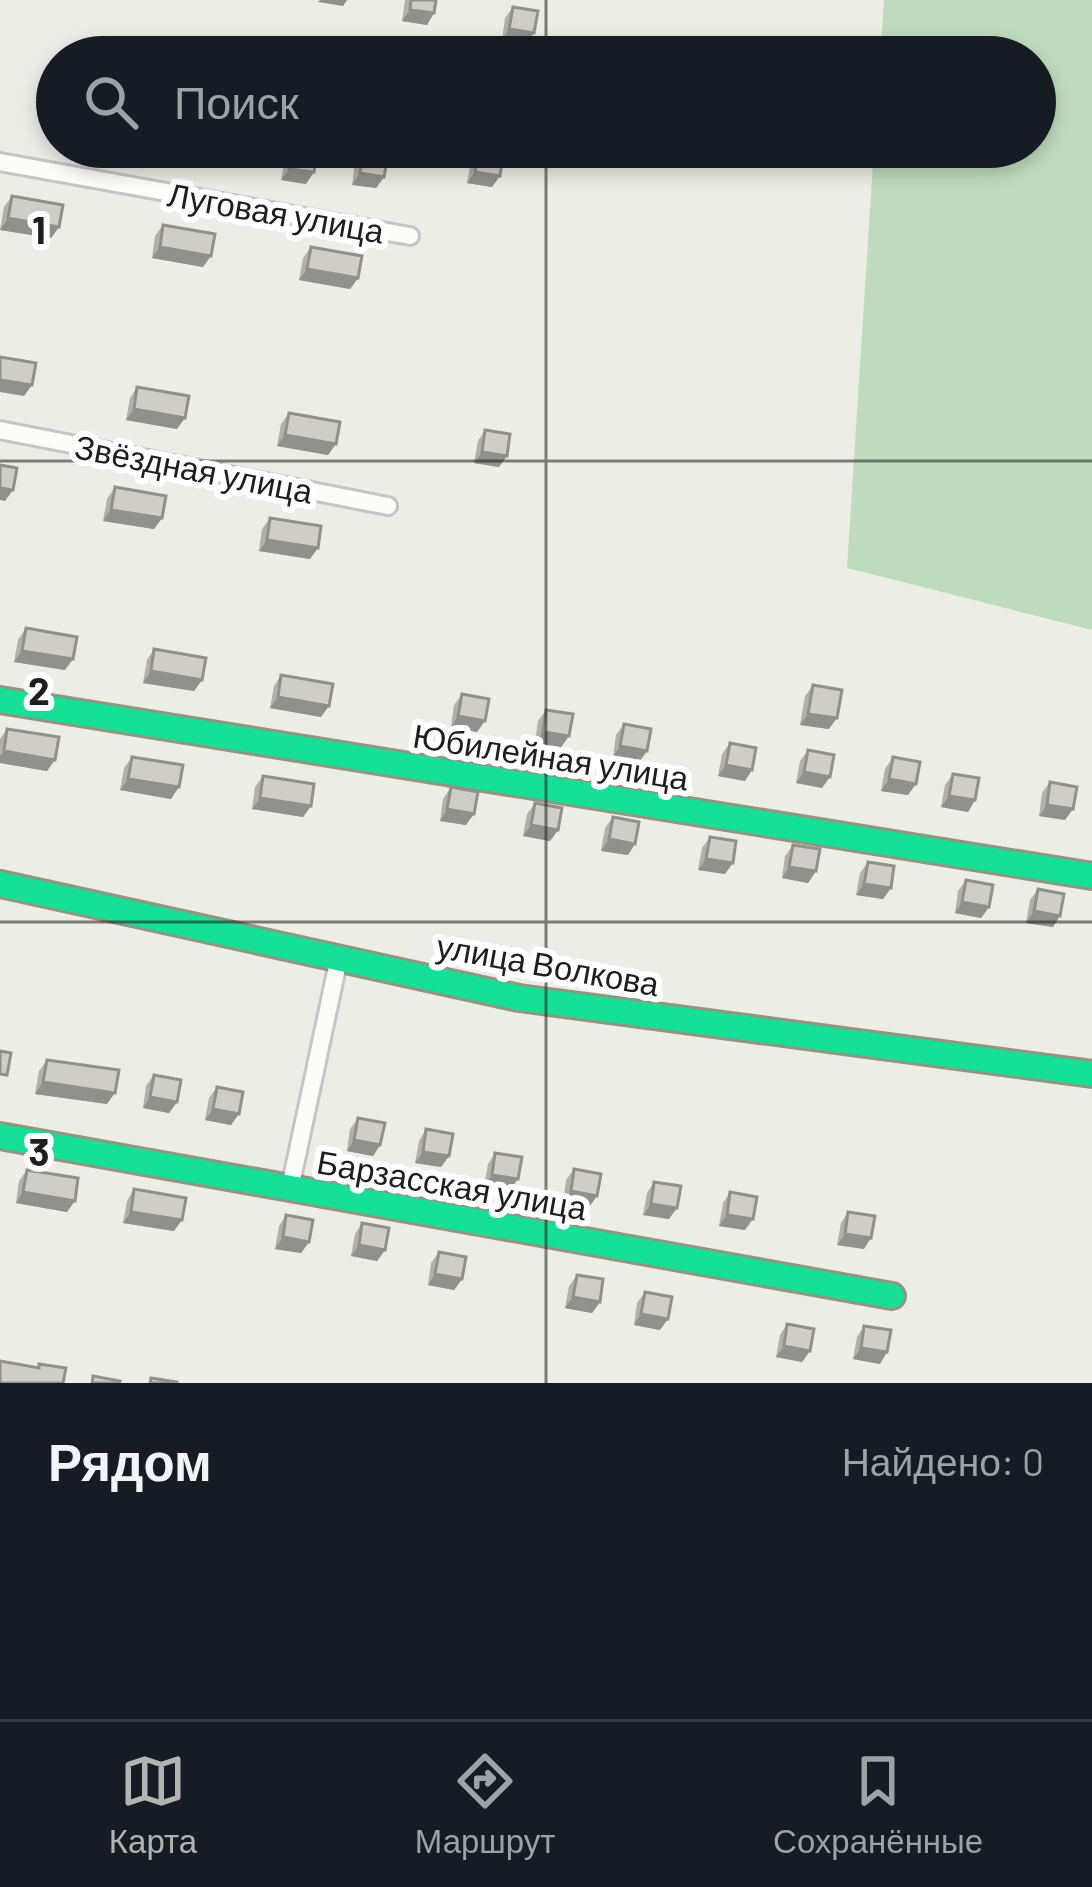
<!DOCTYPE html>
<html lang="ru">
<meta charset="utf-8">
<style>
body{margin:0;font-family:Barlow,sans-serif;background:#242831;color:#f1f3f6}
.list{margin:0;padding:0;list-style:none}
h2{display:flex;justify-content:space-between;align-items:center;height:156px;margin:0;padding:0 48px;font-size:51px}
h2 small{font-size:39px;font-weight:400;color:#9ea1a6}
.icon{flex:none;width:66px;height:66px;fill:none;stroke:currentColor;stroke-width:2;stroke-linecap:round;stroke-linejoin:round}
.map{position:relative;flex:none;width:1092px;height:1383px;overflow:hidden}
.search{position:absolute;background:#171b24;box-shadow:0 6px 18px #0003;left:36px;right:36px;top:36px;height:132px;display:flex;align-items:center;gap:30px;box-sizing:border-box;padding:0 42px;border-radius:66px;color:#9ea1a6;font-size:45px}
.sheet{height:336px;background:#171b24}
nav{display:flex;justify-content:space-around;align-items:center;box-sizing:border-box;height:168px;border-top:3px solid #363941;background:#171b24;font-size:33px;color:#9ea1a6}
nav a{display:grid;justify-items:center;gap:6px}
nav .on{color:#b2b4b4}
.map>svg:first-child{display:block}
</style>
<div class="map">
<svg width="1092" height="1383" viewBox="0 0 1092 1383">
<rect width="100%" height="100%" fill="#edede7"/>
<path fill="#bfdbbd" d="M884,0H1092V630L847,568L874,147H1035V57H880Z"/>
<g fill="none" stroke-linecap="round" stroke-linejoin="round">
<g stroke="#c5c5c3" stroke-width="22">
<g id="street">
<path d="M0,162L410,236"/>
<path d="M0,430L388,506"/>
<path d="M290,1188L339,958"/>
</g>
</g>
<g stroke="#8e977f" stroke-width="30">
<g id="fast">
<path d="M0,700L1092,876"/>
<path d="M0,884L519,998L1092,1074"/>
<path d="M0,1136L892,1296"/>
</g>
</g>
<use href="#street" stroke="#fcfcfb" stroke-width="16"/>
<use href="#fast" stroke="#16e098" stroke-width="24"/>
</g>
<g fill="#b1b0ac">
<path d="M405,0H436L427,25L402,21Z"/>
<path d="M513,7L526,44L502,40L505,18Z"/>
<path d="M57,112V137L52,136Z"/>
<path d="M200,147H232L231,155L223,166L198,163Z"/>
<path d="M292,147L306,184L281,180L285,158Z"/>
<path d="M478,150L492,187L467,183L471,161Z"/>
<path d="M363,151L384,177L376,188L352,185L355,162Z"/>
<path d="M12,196L59,227L51,238L0,230L4,207Z"/>
<path d="M163,225L203,267L152,258L155,236Z"/>
<path d="M311,247L358,278L350,289L299,280L303,258Z"/>
<path d="M137,387L177,429L126,420L130,398Z"/>
<path d="M289,413L328,455L277,446L281,424Z"/>
<path d="M485,430L499,467L474,463L478,441Z"/>
<path d="M115,487L162,518L154,529L103,521L107,499Z"/>
<path d="M270,518L310,559L259,551L262,529Z"/>
<path d="M26,628L65,670L14,662L18,640Z"/>
<path d="M154,649L202,680L194,691L143,683L147,660Z"/>
<path d="M281,675L321,717L270,708L274,686Z"/>
<path d="M813,685L829,729L800,725L805,696Z"/>
<path d="M462,694L477,732L451,727L454,705Z"/>
<path d="M546,710L569,736L561,747L535,743L538,721Z"/>
<path d="M624,724L647,751L639,762L613,757L616,735Z"/>
<path d="M7,729L47,771L0,763V739Z"/>
<path d="M730,743L745,781L718,776L722,754Z"/>
<path d="M808,750L822,788L796,783L800,761Z"/>
<path d="M132,757L171,799L120,790L124,768Z"/>
<path d="M893,757L908,795L881,791L885,769Z"/>
<path d="M953,774L975,800L968,812L941,807L945,785Z"/>
<path d="M263,776L311,806L303,817L252,809L255,787Z"/>
<path d="M1050,782L1065,820L1039,816L1042,793Z"/>
<path d="M451,787L466,825L440,821L443,799Z"/>
<path d="M535,803L558,830L550,841L523,836L527,814Z"/>
<path d="M613,817L628,855L601,851L605,828Z"/>
<path d="M710,837L725,874L698,870L702,848Z"/>
<path d="M793,845L816,871L808,883L782,878L785,856Z"/>
<path d="M868,862L891,888L883,899L856,895L860,873Z"/>
<path d="M966,880L989,907L981,918L955,913L958,891Z"/>
<path d="M1038,889L1053,927L1026,923L1030,900Z"/>
<path d="M47,1060L107,1104L35,1094L39,1071Z"/>
<path d="M154,1075L177,1102L169,1113L143,1108L146,1086Z"/>
<path d="M217,1087L231,1125L205,1120L209,1098Z"/>
<path d="M358,1118L380,1145L373,1156L347,1151L350,1129Z"/>
<path d="M426,1129L449,1156L441,1167L415,1163L419,1141Z"/>
<path d="M495,1153L510,1190L484,1186L488,1164Z"/>
<path d="M574,1169L597,1196L589,1207L563,1203L566,1180Z"/>
<path d="M27,1170L67,1212L16,1203L19,1181Z"/>
<path d="M654,1182L669,1219L643,1215L647,1193Z"/>
<path d="M134,1189L174,1231L123,1223L127,1201Z"/>
<path d="M730,1192L745,1230L719,1226L723,1203Z"/>
<path d="M848,1212L864,1249L837,1245L841,1223Z"/>
<path d="M286,1215L309,1242L301,1253L275,1249L279,1226Z"/>
<path d="M362,1223L385,1250L377,1261L351,1256L355,1234Z"/>
<path d="M439,1252L462,1279L454,1290L428,1285L431,1263Z"/>
<path d="M577,1275L600,1302L592,1313L565,1308L569,1286Z"/>
<path d="M645,1292L660,1330L634,1325L637,1303Z"/>
<path d="M787,1324L810,1351L802,1362L776,1357L780,1335Z"/>
<path d="M864,1326L880,1364L853,1359L857,1337Z"/>
</g>
<g fill="#90908c">
<path d="M320,0H347L343,6L318,2Z"/>
<path d="M410,10L434,13L427,25L402,21Z"/>
<path d="M509,29L534,33L526,44L502,40Z"/>
<path d="M130,147H158L154,152Z"/>
<path d="M206,151L231,155L223,166L198,163Z"/>
<path d="M289,169L314,172L306,184L281,180Z"/>
<path d="M475,172L500,176L492,187L467,183Z"/>
<path d="M360,173L384,177L376,188L352,185Z"/>
<path d="M8,218L59,227L51,238L0,230Z"/>
<path d="M160,247L211,256L203,267L152,258Z"/>
<path d="M307,269L358,278L350,289L299,280Z"/>
<path d="M0,380L32,385L24,396L0,392Z"/>
<path d="M134,409L185,418L177,429L126,420Z"/>
<path d="M285,435L336,444L328,455L277,446Z"/>
<path d="M482,452L507,456L499,467L474,463Z"/>
<path d="M0,488L13,490L5,501L0,500Z"/>
<path d="M111,510L162,518L154,529L103,521Z"/>
<path d="M267,540L318,548L310,559L259,551Z"/>
<path d="M22,651L73,659L65,670L14,662Z"/>
<path d="M151,671L202,680L194,691L143,683Z"/>
<path d="M278,697L329,706L321,717L270,708Z"/>
<path d="M808,714L837,718L829,729L800,725Z"/>
<path d="M458,716L485,721L477,732L451,727Z"/>
<path d="M543,732L569,736L561,747L535,743Z"/>
<path d="M620,746L647,751L639,762L613,757Z"/>
<path d="M4,751L55,760L47,771L0,763V756Z"/>
<path d="M726,765L752,770L745,781L718,776Z"/>
<path d="M804,772L830,777L822,788L796,783Z"/>
<path d="M128,779L179,787L171,799L120,790Z"/>
<path d="M889,779L916,784L908,795L881,791Z"/>
<path d="M949,796L975,800L968,812L941,807Z"/>
<path d="M260,798L311,806L303,817L252,809Z"/>
<path d="M1047,805L1073,809L1065,820L1039,816Z"/>
<path d="M447,809L474,814L466,825L440,821Z"/>
<path d="M531,825L558,830L550,841L523,836Z"/>
<path d="M609,839L635,844L628,855L601,851Z"/>
<path d="M706,859L733,863L725,874L698,870Z"/>
<path d="M789,867L816,871L808,883L782,878Z"/>
<path d="M864,884L891,888L883,899L856,895Z"/>
<path d="M962,902L989,907L981,918L955,913Z"/>
<path d="M1034,911L1060,916L1053,927L1026,923Z"/>
<path d="M43,1082L115,1093L107,1104L35,1094Z"/>
<path d="M150,1097L177,1102L169,1113L143,1108Z"/>
<path d="M213,1109L239,1114L231,1125L205,1120Z"/>
<path d="M354,1140L380,1145L373,1156L347,1151Z"/>
<path d="M423,1152L449,1156L441,1167L415,1163Z"/>
<path d="M492,1175L518,1179L510,1190L484,1186Z"/>
<path d="M571,1191L597,1196L589,1207L563,1203Z"/>
<path d="M23,1192L75,1201L67,1212L16,1203Z"/>
<path d="M651,1204L677,1208L669,1219L643,1215Z"/>
<path d="M131,1212L182,1220L174,1231L123,1223Z"/>
<path d="M727,1215L753,1219L745,1230L719,1226Z"/>
<path d="M845,1234L871,1238L864,1249L837,1245Z"/>
<path d="M283,1237L309,1242L301,1253L275,1249Z"/>
<path d="M359,1245L385,1250L377,1261L351,1256Z"/>
<path d="M435,1274L462,1279L454,1290L428,1285Z"/>
<path d="M573,1297L600,1302L592,1313L565,1308Z"/>
<path d="M641,1314L668,1319L660,1330L634,1325Z"/>
<path d="M784,1346L810,1351L802,1362L776,1357Z"/>
<path d="M861,1348L887,1352L880,1364L853,1359Z"/>
</g>
<g fill="#cecdc8" stroke="#90908c" stroke-width="3">
<path d="M411,0H436L434,13L410,10Z"/>
<path d="M513,7L538,11L534,33L509,29Z"/>
<path d="M207,147H232L231,155L206,151Z"/>
<path d="M292,147L317,150L314,172L289,169Z"/>
<path d="M478,150L503,154L500,176L475,172Z"/>
<path d="M363,151L388,155L384,177L360,173Z"/>
<path d="M12,196L63,205L59,227L8,218Z"/>
<path d="M163,225L215,234L211,256L160,247Z"/>
<path d="M311,247L362,256L358,278L307,269Z"/>
<path d="M0,357L36,363L32,385L0,380Z"/>
<path d="M137,387L189,396L185,418L134,409Z"/>
<path d="M289,413L340,422L336,444L285,435Z"/>
<path d="M485,430L510,434L507,456L482,452Z"/>
<path d="M0,465L17,468L13,490L0,488Z"/>
<path d="M115,487L166,496L162,518L111,510Z"/>
<path d="M270,518L321,526L318,548L267,540Z"/>
<path d="M26,628L77,637L73,659L22,651Z"/>
<path d="M154,649L206,658L202,680L151,671Z"/>
<path d="M281,675L333,684L329,706L278,697Z"/>
<path d="M813,685L842,690L837,718L808,714Z"/>
<path d="M462,694L489,699L485,721L458,716Z"/>
<path d="M546,710L573,714L569,736L543,732Z"/>
<path d="M624,724L651,729L647,751L620,746Z"/>
<path d="M7,729L59,737L55,760L4,751Z"/>
<path d="M730,743L756,748L752,770L726,765Z"/>
<path d="M808,750L834,755L830,777L804,772Z"/>
<path d="M132,757L183,765L179,787L128,779Z"/>
<path d="M893,757L920,762L916,784L889,779Z"/>
<path d="M953,774L979,778L975,800L949,796Z"/>
<path d="M263,776L314,784L311,806L260,798Z"/>
<path d="M1050,782L1077,787L1073,809L1047,805Z"/>
<path d="M451,787L478,792L474,814L447,809Z"/>
<path d="M535,803L562,808L558,830L531,825Z"/>
<path d="M613,817L639,822L635,844L609,839Z"/>
<path d="M710,837L736,841L733,863L706,859Z"/>
<path d="M793,845L820,849L816,871L789,867Z"/>
<path d="M868,862L894,866L891,888L864,884Z"/>
<path d="M966,880L993,885L989,907L962,902Z"/>
<path d="M1038,889L1064,894L1060,916L1034,911Z"/>
<path d="M0,1051L11,1053L7,1075L0,1074Z"/>
<path d="M47,1060L119,1070L115,1093L43,1082Z"/>
<path d="M154,1075L181,1080L177,1102L150,1097Z"/>
<path d="M217,1087L243,1092L239,1114L213,1109Z"/>
<path d="M358,1118L385,1123L380,1145L354,1140Z"/>
<path d="M426,1129L453,1134L449,1156L423,1152Z"/>
<path d="M495,1153L522,1157L518,1179L492,1175Z"/>
<path d="M574,1169L601,1174L597,1196L571,1191Z"/>
<path d="M27,1170L78,1178L75,1201L23,1192Z"/>
<path d="M654,1182L681,1186L677,1208L651,1204Z"/>
<path d="M134,1189L186,1198L182,1220L131,1212Z"/>
<path d="M730,1192L757,1197L753,1219L727,1215Z"/>
<path d="M848,1212L875,1216L871,1238L845,1234Z"/>
<path d="M286,1215L313,1220L309,1242L283,1237Z"/>
<path d="M362,1223L389,1228L385,1250L359,1245Z"/>
<path d="M439,1252L466,1257L462,1279L435,1274Z"/>
<path d="M577,1275L603,1279L600,1302L573,1297Z"/>
<path d="M645,1292L672,1297L668,1319L641,1314Z"/>
<path d="M787,1324L814,1329L810,1351L784,1346Z"/>
<path d="M864,1326L891,1330L887,1352L861,1348Z"/>
<path d="M0,1361L39,1368V1364L66,1368L63,1383H0Z"/>
<path d="M93,1376L120,1381L119,1383H92Z"/>
<path d="M151,1378L177,1382V1383H150Z"/>
</g>
<path fill="none" stroke="#1e1e1e" stroke-width="3" stroke-opacity="0.55" d="M546,0V57M546,147V1383M0,461H1092M0,922H1092"/>
<g text-anchor="middle" dominant-baseline="central" stroke-width="12" stroke-linejoin="round" paint-order="stroke">
<g font-size="33" fill="#1e1e1e" stroke="#fff">
<text transform="translate(276 212) rotate(10)">Луговая улица</text>
<text transform="translate(194 468) rotate(11)">Звёздная улица</text>
<text transform="translate(551 756) rotate(9)">Юбилейная улица</text>
<text transform="translate(548 964) rotate(10)">улица Волкова</text>
<text transform="translate(452 1184) rotate(10)">Барзасская улица</text>
</g>
</g>
<g font-size="39" text-anchor="middle" font-weight="bold" fill="#1e1e1e" stroke="#fff" stroke-width="12" stroke-linejoin="round" paint-order="stroke">
<text x="39" y="244">1</text>
<text x="39" y="705">2</text>
<text x="39" y="1166">3</text>
</g>
</svg>
<div class="search"><svg class="icon" aria-label="search" viewBox="0 0 24 24"><circle cx="10" cy="10" r="6"/><path d="M15 15l6 6"/></svg>Поиск</div>
</div>
<section class="sheet">
<h2>Рядом<small>Найдено: 0</small></h2>
<ul class="list">
</ul>
</section>
<nav>
<a class="on"><svg class="icon" aria-label="map" viewBox="0 0 24 24"><path d="M3 6l6-2 6 2 6-2v14l-6 2-6-2-6 2zM9 4v14M15 6v14"/></svg>Карта</a>
<a><svg class="icon" aria-label="directions" viewBox="0 0 24 24"><path d="M12 3l9 9-9 9-9-9zM9 14v-3h6M13 9l2 2-2 2"/></svg>Маршрут</a>
<a><svg class="icon" aria-label="saved" viewBox="0 0 24 24"><path d="M7 4h10v16l-5-4-5 4z"/></svg>Сохранённые</a>
</nav>
